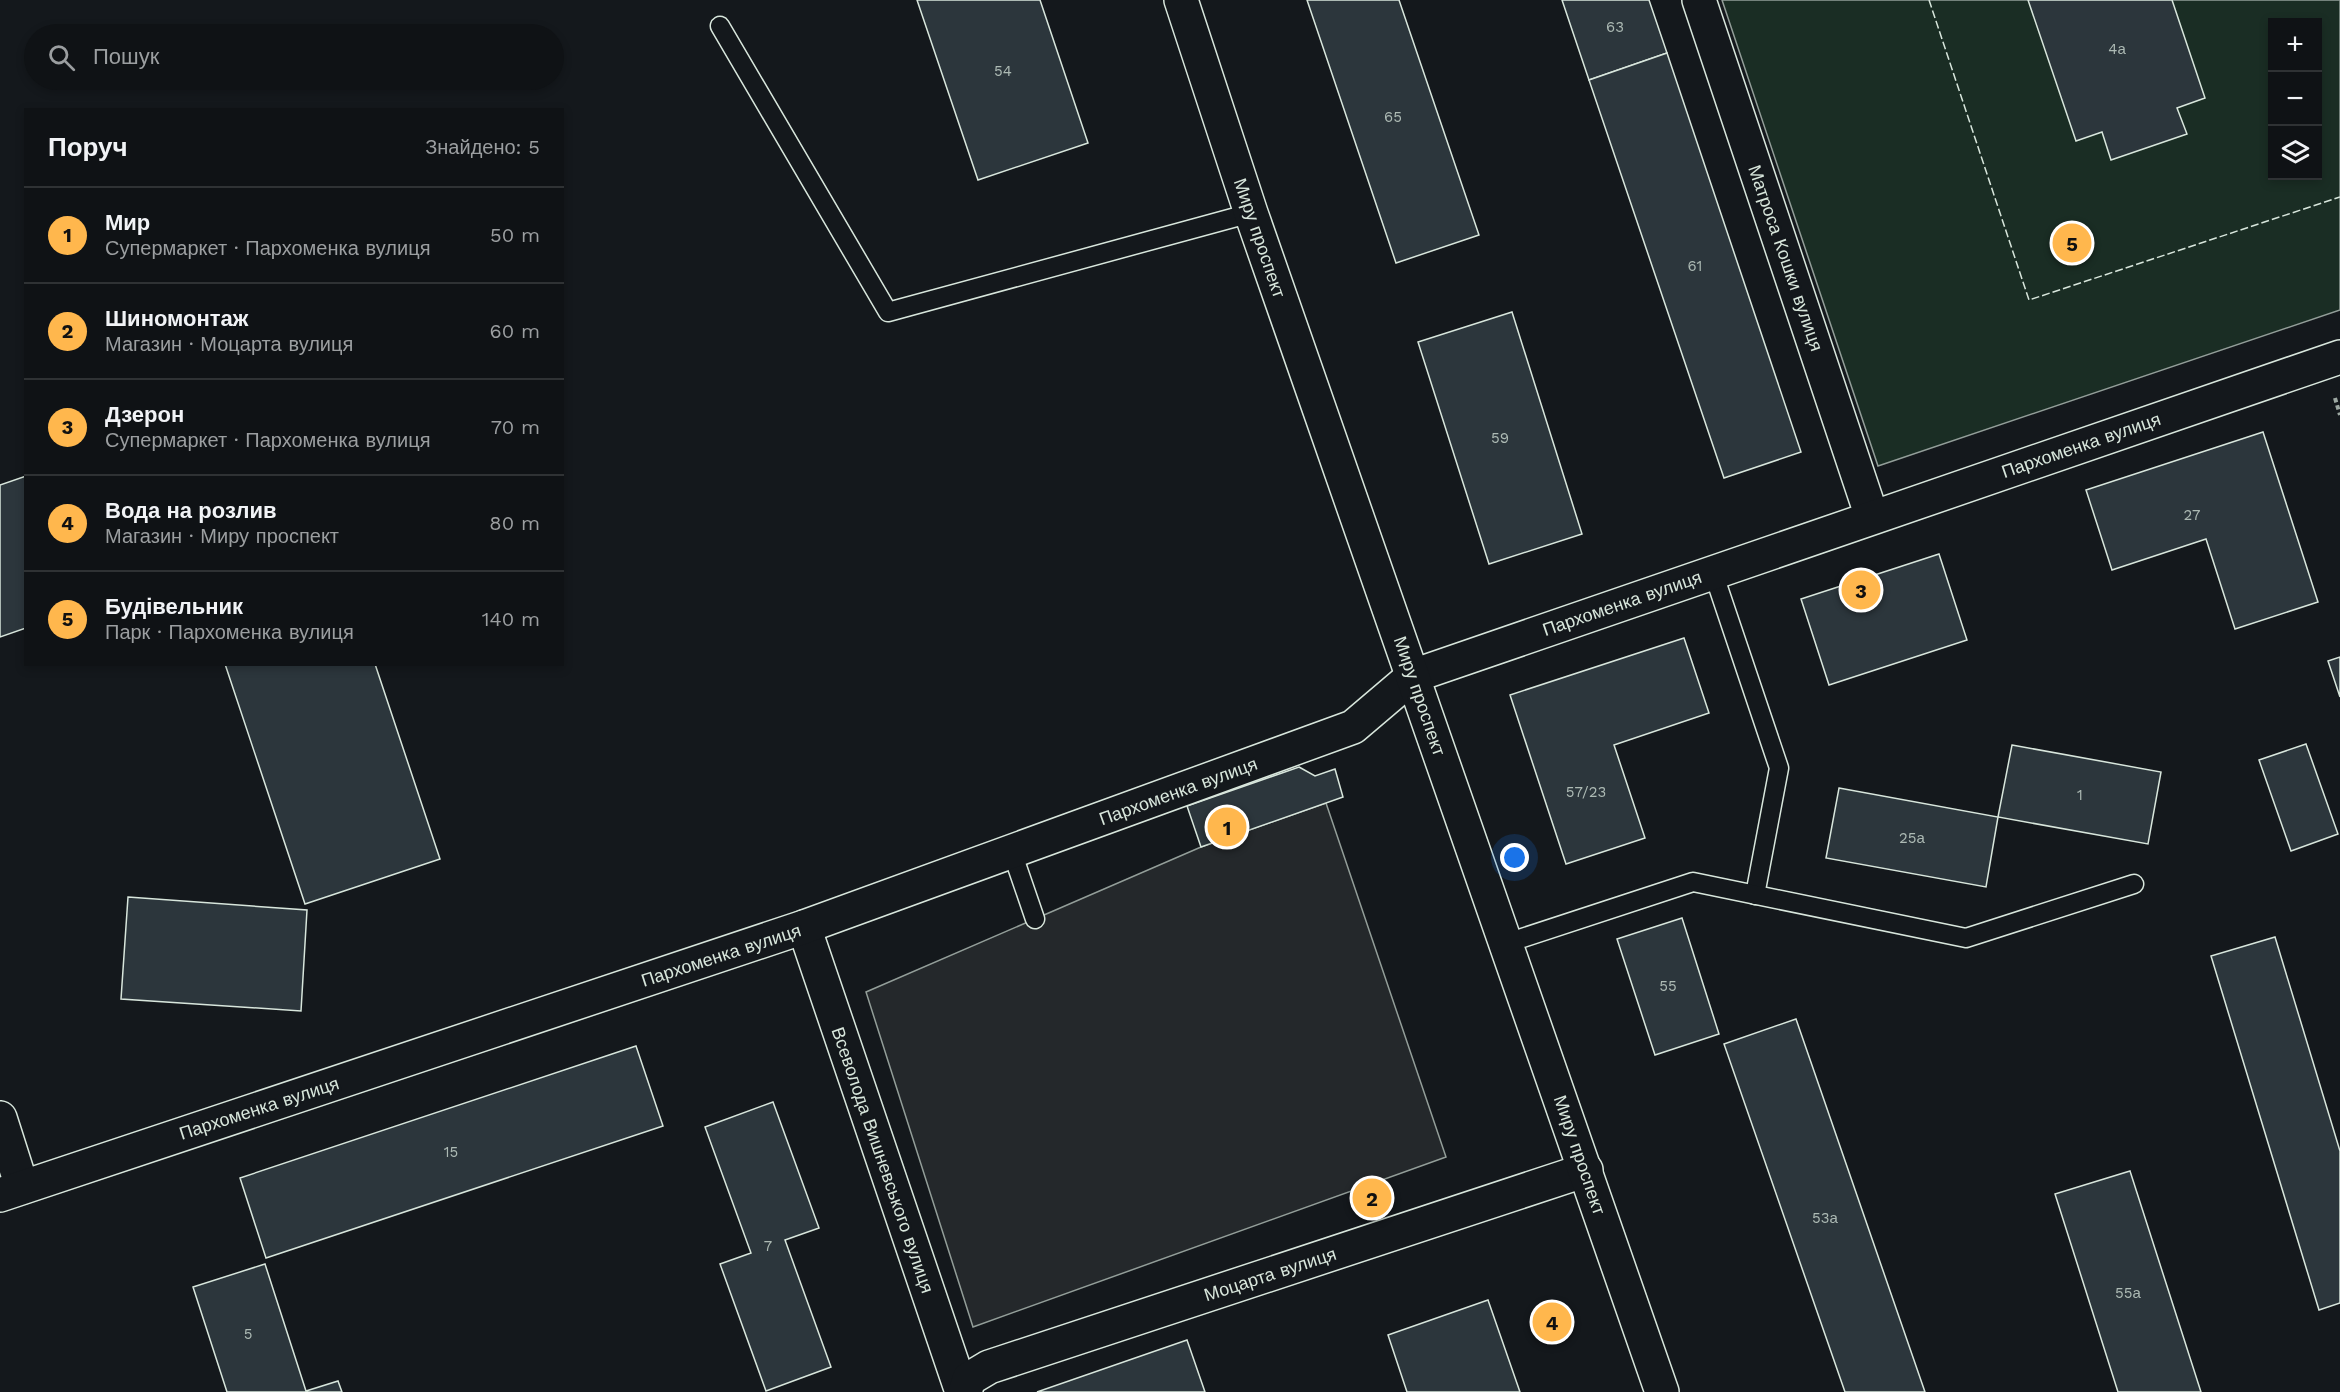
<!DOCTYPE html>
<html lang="uk">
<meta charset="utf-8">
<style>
body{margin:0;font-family:"Work Sans",sans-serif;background:#181b1e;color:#f1f3f6}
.controls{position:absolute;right:18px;top:18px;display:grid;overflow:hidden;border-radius:0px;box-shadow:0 3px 9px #0003}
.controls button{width:54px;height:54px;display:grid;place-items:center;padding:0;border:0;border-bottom:2px solid #2f3234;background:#0f1215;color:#f1f3f6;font:30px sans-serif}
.you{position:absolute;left:1515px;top:858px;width:21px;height:21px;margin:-15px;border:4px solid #fff;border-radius:50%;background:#1a73e8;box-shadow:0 0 0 9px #1a73e833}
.badge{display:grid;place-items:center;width:39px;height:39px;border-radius:50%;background:#ffb74d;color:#111;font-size:20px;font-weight:700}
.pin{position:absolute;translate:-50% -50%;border:3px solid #fff;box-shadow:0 2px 6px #0006}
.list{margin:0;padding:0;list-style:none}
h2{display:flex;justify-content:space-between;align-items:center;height:78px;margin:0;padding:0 24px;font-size:26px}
h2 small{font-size:20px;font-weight:400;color:#9b9ea0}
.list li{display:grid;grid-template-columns:39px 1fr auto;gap:18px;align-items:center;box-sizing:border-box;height:96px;padding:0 24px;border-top:2px solid #2f3234}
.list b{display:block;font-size:22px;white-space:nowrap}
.list p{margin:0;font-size:20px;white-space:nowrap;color:#9b9ea0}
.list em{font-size:20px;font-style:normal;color:#9b9ea0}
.icon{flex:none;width:33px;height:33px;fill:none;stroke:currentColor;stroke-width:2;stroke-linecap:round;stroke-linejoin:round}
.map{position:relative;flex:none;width:2340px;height:1392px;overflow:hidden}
.search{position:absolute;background:#0f1215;box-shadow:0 3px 9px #0003;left:24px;top:24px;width:540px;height:66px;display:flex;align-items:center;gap:15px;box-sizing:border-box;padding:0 21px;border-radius:33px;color:#9b9ea0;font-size:22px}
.panel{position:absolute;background:#0f1215;box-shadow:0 3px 9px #0003;left:24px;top:108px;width:540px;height:558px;border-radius:0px}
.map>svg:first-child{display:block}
</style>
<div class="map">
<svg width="2340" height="1392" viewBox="0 0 2340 1392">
<rect width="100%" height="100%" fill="#14181c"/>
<path fill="#1a2d24" stroke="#939e99" stroke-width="1.5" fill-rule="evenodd" d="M1722,0H2340V310L1878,466ZM2272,22H2318V176H2272Z"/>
<path fill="#24282b" stroke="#939e99" stroke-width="1.5" d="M1326,803L1446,1157L973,1327L866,992L1201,847Z"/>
<g fill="#2c363c" stroke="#d8e6dc" stroke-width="1.5">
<path d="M917,0H1040L1088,143L978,180Z"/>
<path d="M1307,0H1399L1479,235L1396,263Z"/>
<path d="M1562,0H1649L1667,53L1589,80Z"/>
<path d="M2028,0H2172L2205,98L2177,108L2187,134L2111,160L2102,132L2076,141Z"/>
<path d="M1667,53L1801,452L1724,478L1589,80Z"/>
<path d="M1512,312L1582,534L1489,564L1418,342Z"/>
<path d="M2263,432L2318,602L2235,629L2206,539L2112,570L2086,490Z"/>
<path d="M26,476V628L0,637V485Z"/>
<path d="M1939,554L1967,640L1829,685L1801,599Z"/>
<path d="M1684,638L1709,713L1614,745L1645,838L1566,864L1510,695Z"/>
<path d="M2340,657V697L2328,661Z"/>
<path d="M225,664H375L440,859L305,904Z"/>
<path d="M2306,744L2338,834L2291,851L2259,760Z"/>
<path d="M2012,745L2161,772L2148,844L1998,817Z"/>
<path d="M1299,767L1315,776L1335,769L1343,797L1201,847L1187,806Z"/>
<path d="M1839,788L1998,817L1986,887L1826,858Z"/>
<path d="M128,897L307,910L301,1011L121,999Z"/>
<path d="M1682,918L1719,1034L1655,1055L1617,939Z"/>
<path d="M2275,937L2340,1151V1303L2319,1310L2211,956Z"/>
<path d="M1796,1019L1925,1392H1845L1724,1044Z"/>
<path d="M636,1046L663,1126L266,1258L240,1178Z"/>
<path d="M773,1102L819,1228L785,1240L831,1367L766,1391L720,1264L751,1253L705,1127Z"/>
<path d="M2130,1171L2201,1392H2118L2055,1194Z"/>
<path d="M265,1264L306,1391L338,1381L342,1392H227L193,1287Z"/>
<path d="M1488,1300L1520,1392H1407L1388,1335Z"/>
<path d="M1187,1340L1205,1392H1037Z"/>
</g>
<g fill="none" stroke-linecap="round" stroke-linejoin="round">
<g stroke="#d8e6dc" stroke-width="21">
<g id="service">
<path d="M720,26L888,312L1251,213"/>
<path d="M1713,572L1779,768L1755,895"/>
<path d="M1012,852L1035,919"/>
<path d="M1507,943L1693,882L1966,938L2134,884"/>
</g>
</g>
<g stroke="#d8e6dc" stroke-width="36">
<g id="minor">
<path d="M1699,0L1872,517"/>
<path d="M804,927L962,1392"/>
<path d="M0,1118L22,1187"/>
<path d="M0,1195L804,927L1353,727L1413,676L2340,357"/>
<path d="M965,1392L969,1379L989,1367L1586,1170"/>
</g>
</g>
<g stroke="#d8e6dc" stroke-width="36">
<path id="secondary" d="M1181,0L1251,213L1662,1392"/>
</g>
<path stroke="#9da8a2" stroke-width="4" stroke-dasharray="4.5 3" stroke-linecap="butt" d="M2335,398L2340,415"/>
<use href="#service" stroke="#14181c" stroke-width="18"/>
<use href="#minor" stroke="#14181c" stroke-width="33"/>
<use href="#secondary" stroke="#14181c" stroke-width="33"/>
<path stroke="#d8e6dc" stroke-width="1.5" stroke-dasharray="8 3" stroke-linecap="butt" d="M1929,0L2029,300L2340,197"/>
</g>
<g text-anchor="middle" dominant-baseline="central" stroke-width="4.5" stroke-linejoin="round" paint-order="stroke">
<g font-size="15" fill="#adbab4">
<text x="1615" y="27">63</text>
<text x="2117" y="49">4а</text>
<text x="1003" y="71">54</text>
<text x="1393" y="117">65</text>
<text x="1695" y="266">61</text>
<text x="1500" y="438">59</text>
<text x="2192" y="515">27</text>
<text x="1586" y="792">57/23</text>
<text x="2080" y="795">1</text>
<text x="1912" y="838">25а</text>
<text x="1668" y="986">55</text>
<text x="451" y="1152">15</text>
<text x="1825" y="1218">53а</text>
<text x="768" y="1246">7</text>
<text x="2128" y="1293">55а</text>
<text x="248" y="1334">5</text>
</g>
<g font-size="18" fill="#d8e6dc" stroke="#14181c">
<text transform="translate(1260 238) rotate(71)">Миру проспект</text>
<text transform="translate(1786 258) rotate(71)">Матроса Кошки вулиця</text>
<text transform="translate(2081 445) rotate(-19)">Пархоменка вулиця</text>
<text transform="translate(1622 603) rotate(-19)">Пархоменка вулиця</text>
<text transform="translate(1420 696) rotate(71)">Миру проспект</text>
<text transform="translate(1178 791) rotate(-20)">Пархоменка вулиця</text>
<text transform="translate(721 955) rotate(-18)">Пархоменка вулиця</text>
<text transform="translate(259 1108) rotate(-18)">Пархоменка вулиця</text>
<text transform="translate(1580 1155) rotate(71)">Миру проспект</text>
<text transform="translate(883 1160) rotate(71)">Всеволода Вишневського вулиця</text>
<text transform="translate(1270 1274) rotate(-18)">Моцарта вулиця</text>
</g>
</g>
</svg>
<div class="controls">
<button>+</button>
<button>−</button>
<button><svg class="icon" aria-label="layers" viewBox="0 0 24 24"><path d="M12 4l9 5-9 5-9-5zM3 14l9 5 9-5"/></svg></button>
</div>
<div class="you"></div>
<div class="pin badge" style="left:1227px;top:827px">1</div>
<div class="pin badge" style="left:1372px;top:1198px">2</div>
<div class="pin badge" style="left:1861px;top:590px">3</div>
<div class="pin badge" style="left:1552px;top:1322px">4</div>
<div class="pin badge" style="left:2072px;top:243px">5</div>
<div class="search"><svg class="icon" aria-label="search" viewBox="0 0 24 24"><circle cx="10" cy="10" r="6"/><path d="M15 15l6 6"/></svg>Пошук</div>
<section class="panel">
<h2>Поруч<small>Знайдено: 5</small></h2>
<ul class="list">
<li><span class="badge">1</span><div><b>Мир</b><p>Супермаркет · Пархоменка вулиця</p></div><em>50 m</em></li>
<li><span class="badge">2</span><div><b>Шиномонтаж</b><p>Магазин · Моцарта вулиця</p></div><em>60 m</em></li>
<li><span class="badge">3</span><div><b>Дзерон</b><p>Супермаркет · Пархоменка вулиця</p></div><em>70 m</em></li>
<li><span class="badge">4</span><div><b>Вода на розлив</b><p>Магазин · Миру проспект</p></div><em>80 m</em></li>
<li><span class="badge">5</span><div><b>Будівельник</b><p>Парк · Пархоменка вулиця</p></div><em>140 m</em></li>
</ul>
</section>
</div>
